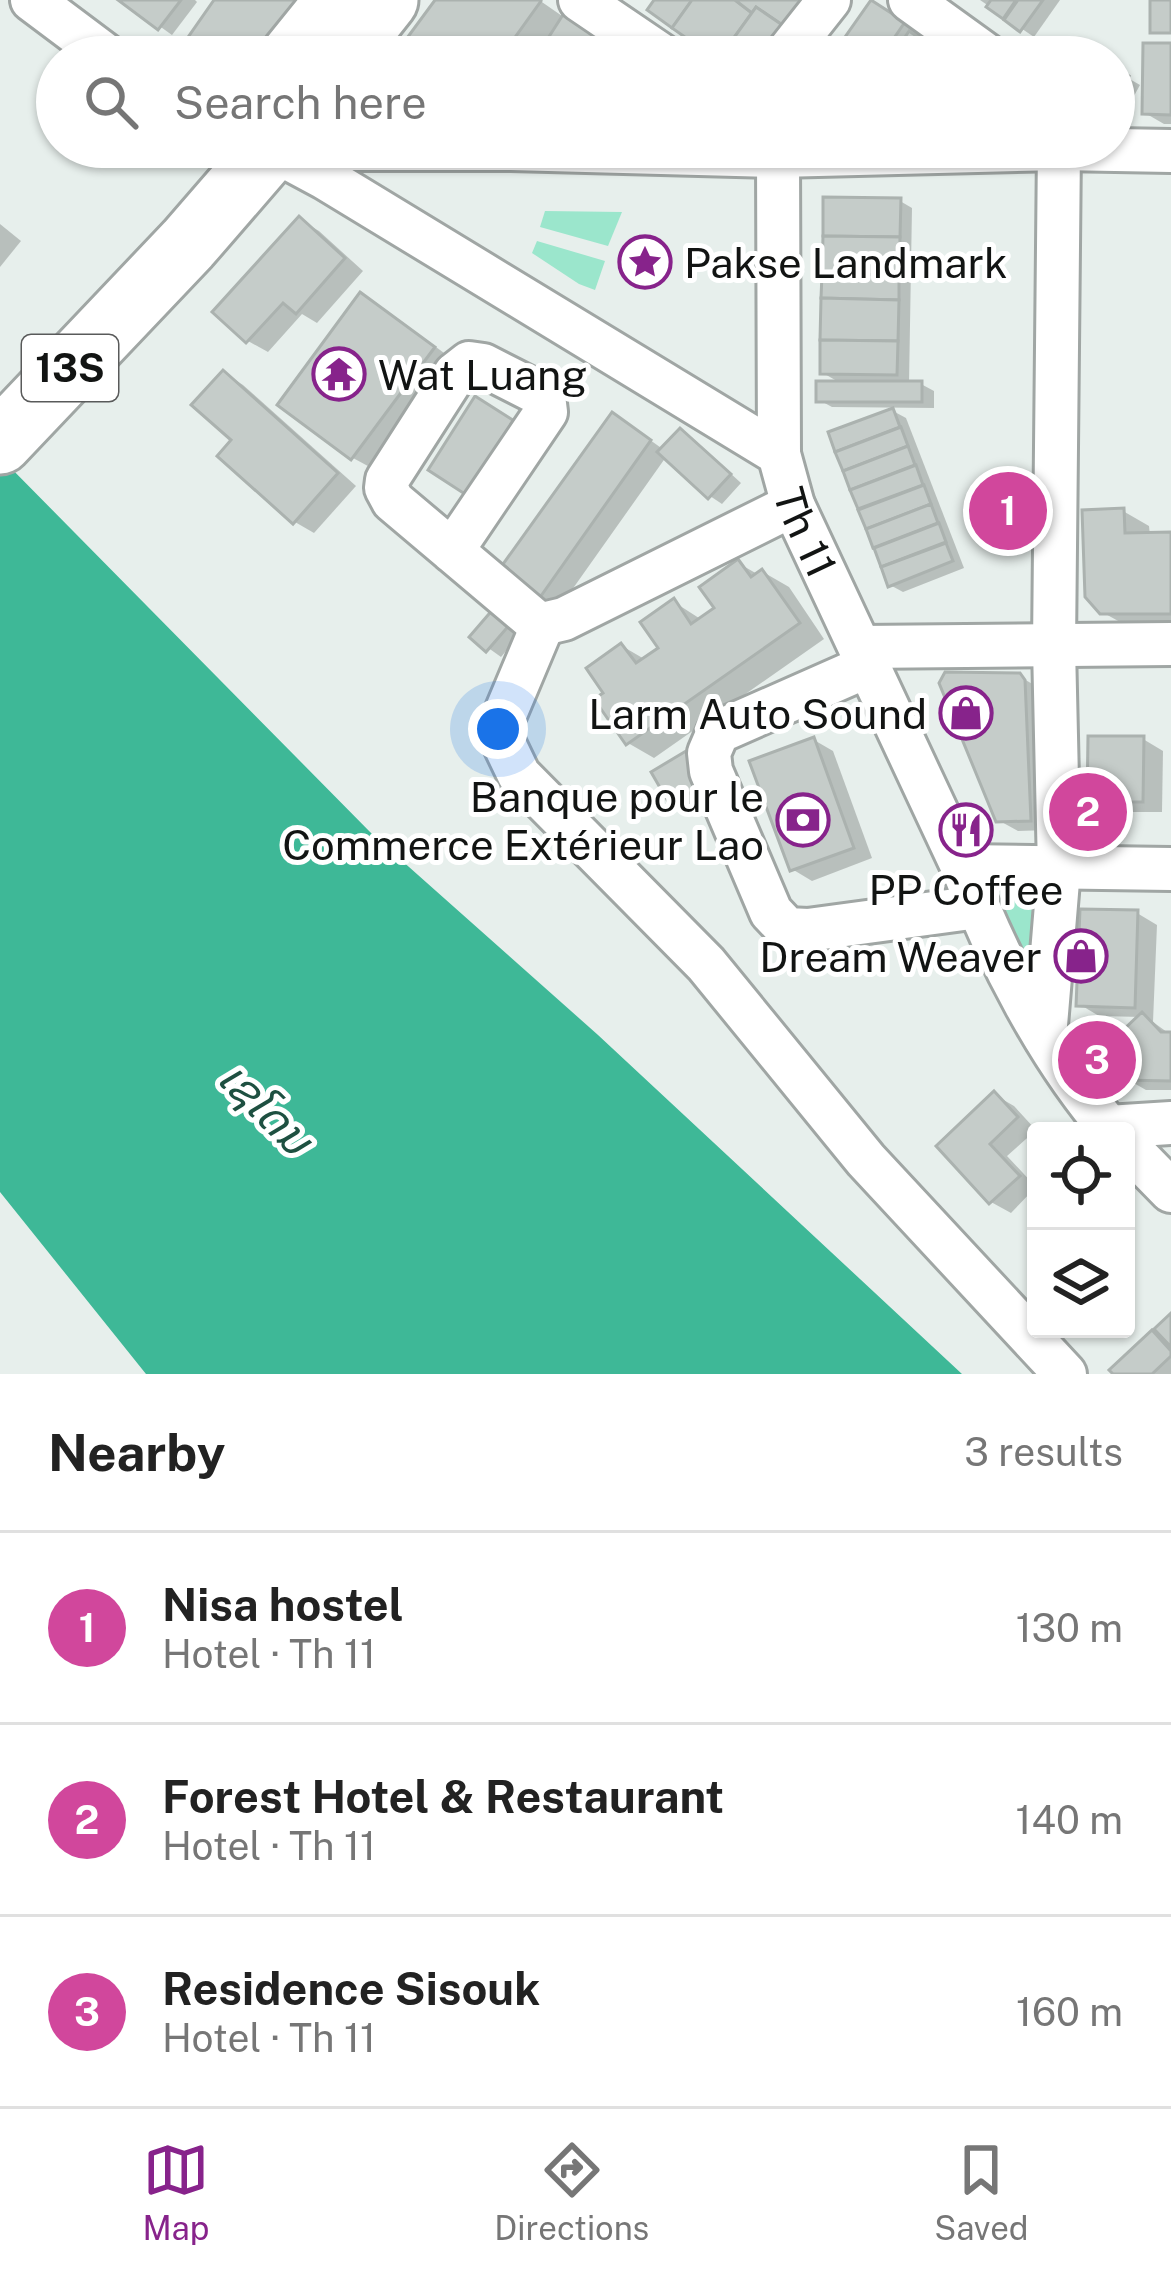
<!DOCTYPE html>
<meta charset="utf-8">
<style>
body{margin:0;font-family:"Public Sans","Noto Sans Lao",sans-serif;background:#f6f6f6;color:#222}
.controls{position:absolute;right:36px;bottom:36px;display:grid;overflow:hidden;border-radius:12px;box-shadow:0 3px 9px #0004}
.controls button{width:108px;height:108px;display:grid;place-items:center;padding:0;border:0;border-bottom:3px solid #e0e0e0;background:#fff;color:#222;font:60px sans-serif}
.you{position:absolute;left:498px;top:729px;width:42px;height:42px;margin:-30px;border:9px solid #fff;border-radius:50%;background:#1a73e8;box-shadow:0 0 0 18px #1a73e833}
.badge{display:grid;place-items:center;width:78px;height:78px;border-radius:50%;background:#87238b;color:#fff;font-size:39px;font-weight:700}
.pin{position:absolute;translate:-50% -50%;border:6px solid #fff;box-shadow:0 3px 12px #0006}
.list{margin:0;padding:0;list-style:none}
h2{display:flex;justify-content:space-between;align-items:center;height:156px;margin:0;padding:0 48px;font-size:51px}
h2 small{font-size:39px;font-weight:400;color:#767676}
.list li{display:grid;grid-template-columns:78px 1fr auto;gap:36px;align-items:center;box-sizing:border-box;height:192px;padding:0 48px;border-top:3px solid #e0e0e0}
.list b{display:block;font-size:45px;white-space:nowrap}
.list p{margin:0;font-size:39px;white-space:nowrap;color:#767676}
.list em{font-size:39px;font-style:normal;color:#767676}
.icon{flex:none;width:66px;height:66px;fill:none;stroke:currentColor;stroke-width:2;stroke-linecap:round;stroke-linejoin:round}
.map{position:relative;flex:none;width:1171px;height:1374px;overflow:hidden}
.search{position:absolute;background:#fff;box-shadow:0 3px 9px #0004;left:36px;right:36px;top:36px;height:132px;display:flex;align-items:center;gap:30px;box-sizing:border-box;padding:0 42px;border-radius:66px;color:#767676;font-size:45px}
.sheet{height:732px;background:#fff}
nav{display:flex;justify-content:space-around;align-items:center;box-sizing:border-box;height:168px;border-top:3px solid #e0e0e0;background:#fff;font-size:33px;color:#767676}
nav a{display:grid;justify-items:center;gap:6px}
nav .on{color:#87238b}
.map>svg:first-child{display:block}
</style>
<div class="map">
<svg width="1171" height="1374" viewBox="0 0 1171 1374">
<rect width="100%" height="100%" fill="#e7efec"/>
<g fill="#9be6cc">
<path d="M545,211L622,212L608,246L540,227Z"/>
<path d="M537,241L605,261L595,290L579,284L532,253Z"/>
<path d="M1029,895L1034,900L1033,973L1000,905V900L1008,896Z"/>
</g>
<path fill="#3eb897" d="M0,457L373,835L598,1035L962,1374H146L0,1192Z"/>
<g fill="#0003">
<path d="M123,0H195L197,2L172,35Z"/>
<path d="M439,0H539L565,18L636,57H397Z"/>
<path d="M980,0H1060L1034,37Z"/>
<path d="M873,2L923,35L919,41L944,57H834Z"/>
<path d="M1171,46V124H1164L1145,113Z"/>
<path d="M1114,70L1140,85L1129,105L1114,96Z"/>
<path d="M900,201L912,208L909,384H921L934,391V408L832,407L819,400L842,384L823,373Z"/>
<path d="M300,220L319,231L363,271L317,323L302,314L268,352L248,341L216,312Z"/>
<path d="M0,224L21,241L0,267Z"/>
<path d="M361,296L387,311L459,364L379,472L353,458Z"/>
<path d="M224,373L243,385L356,486L314,533L295,522L235,440Z"/>
<path d="M893,411L906,418L964,568L903,592L890,585L832,434Z"/>
<path d="M632,427L664,450L680,431L693,439L741,483L722,504L710,496L666,457L557,611L500,574Z"/>
<path d="M1123,511L1149,526L1150,536L1171,535V628L1129,627L1102,612Z"/>
<path d="M738,563L759,575L763,572L789,587L824,639L654,758L628,743L607,693L622,646L646,660L663,649L674,602L702,620L718,608Z"/>
<path d="M495,611L523,631L501,657L473,637Z"/>
<path d="M1019,676L1039,688L1049,830L1018,831L998,820Z"/>
<path d="M1143,739L1163,751L1162,812H1110L1090,800Z"/>
<path d="M814,740L833,751L872,858L812,881L792,869Z"/>
<path d="M655,773L716,791L685,810L672,803Z"/>
<path d="M1137,913L1157,925L1153,1022L1171,1035V1090H1146L1125,1078L1141,1017L1099,1016L1079,1004Z"/>
<path d="M995,1095L1014,1106L1036,1130L1007,1156L1036,1187L1011,1213L991,1202L940,1146Z"/>
<path d="M1171,1317V1374H1117L1114,1370Z"/>
</g>
<g fill="#c5ccc9" stroke="#abb2af" stroke-width="3">
<path d="M118,0H181L158,30Z"/>
<path d="M214,0H311L271,57H182L177,53Z"/>
<path d="M435,0H540L541,1L501,57H393Z"/>
<path d="M654,0H692L672,28L647,10Z"/>
<path d="M692,0H735L752,13L720,57H713L672,28Z"/>
<path d="M735,0H817L794,33L756,7L752,13Z"/>
<path d="M871,0L905,22L881,57H831Z"/>
<path d="M991,0H1016L1003,19L986,7Z"/>
<path d="M1018,0H1043L1020,32L1004,20Z"/>
<rect x="1150" y="0" width="21" height="33"/>
<path d="M756,7L794,33L777,57H720Z"/>
<path d="M566,10L638,57H536Z"/>
<path d="M909,31L947,57H892Z"/>
<path d="M1068,40L1097,57H1058Z"/>
<path d="M1143,43H1171V115L1142,114Z"/>
<path d="M1114,67L1129,76L1115,100L1114,99Z"/>
<path d="M823,197L901,198L900,237L823,236Z"/>
<path d="M299,216L345,258L296,314L283,303L246,343L212,312Z"/>
<path d="M823,236L900,237L899,275L822,274Z"/>
<path d="M822,274L899,275V300L821,298Z"/>
<path d="M360,292L435,347L351,460L277,405Z"/>
<path d="M821,298L899,300L898,341L820,340Z"/>
<path d="M820,340L898,341L897,375L820,374Z"/>
<path d="M223,370L338,473L293,524L217,456L231,440L191,405Z"/>
<rect x="816" y="381" width="106" height="21"/>
<path d="M475,396L519,424L471,498L428,470Z"/>
<path d="M893,408L900,427L835,452L828,432Z"/>
<path d="M612,412L651,440L536,603L496,574Z"/>
<path d="M901,427L908,446L843,471L835,452Z"/>
<path d="M680,428L731,474L708,499L657,452Z"/>
<path d="M908,446L915,465L850,490L843,471Z"/>
<path d="M916,465L923,485L858,509L850,490Z"/>
<path d="M924,485L931,504L866,529L858,510Z"/>
<path d="M931,504L938,523L873,548L866,529Z"/>
<path d="M1124,508L1125,533L1171,532V614H1100L1085,597L1082,510Z"/>
<path d="M939,523L946,542L881,567L874,548Z"/>
<path d="M946,543L953,561L888,587L881,567Z"/>
<path d="M738,559L751,577L762,569L800,623L626,745L594,699L603,693L586,668L621,643L636,663L658,648L640,622L674,598L691,624L714,608L699,587Z"/>
<path d="M495,607L512,622L486,652L469,637Z"/>
<path d="M945,672L1020,673L1025,680L1031,821L996,822L939,683Z"/>
<path d="M1088,736H1144L1143,802H1087Z"/>
<path d="M814,737L854,848L790,871L749,761Z"/>
<path d="M686,751L705,784L670,805L651,772Z"/>
<path d="M1080,909L1138,910L1135,1008L1076,1006Z"/>
<path d="M1142,1012L1161,1032H1171V1081L1123,1080L1098,1054Z"/>
<path d="M994,1091L1018,1117L990,1144L1020,1176L989,1204L936,1146Z"/>
<path d="M1171,1313V1347L1154,1329Z"/>
<path d="M1152,1330L1171,1351V1356L1152,1374H1113L1109,1370Z"/>
</g>
<g fill="none" stroke-linecap="round" stroke-linejoin="round">
<g stroke="#a0a6a4" stroke-width="48">
<g id="minor">
<path d="M32,0L108,57"/>
<path d="M580,0L664,57"/>
<path d="M910,0L989,57"/>
<path d="M784,57L829,0"/>
<path d="M771,147L778,156L779,454"/>
<path id="s1" d="M271,149L325,178L779,454L793,505L962,866C997,958 1048,1057 1112,1131"/>
<path d="M278,149H511L778,156L1060,149L1171,151"/>
<path d="M452,551L546,412L544,396L483,365L469,363L455,374L387,480L386,488L393,501L534,620L543,624L564,619L793,505"/>
<path d="M543,624L498,731L519,775L706,964L866,1160L1065,1374"/>
<path d="M861,647L1171,644"/>
<path d="M870,665L718,732L709,753L711,771L771,912L787,929L808,930L978,907"/>
<path d="M962,866L1171,869"/>
<path d="M1045,1037L1059,869L1054,647L1059,147"/>
<path d="M1108,1127L1171,1123"/>
<path d="M1126,1145L1171,1191"/>
</g>
</g>
<g stroke="#a0a6a4" stroke-width="69">
<g id="highway">
<path d="M292,57L338,0"/>
<path d="M341,57L386,0"/>
<path d="M0,442L188,244L272,147"/>
</g>
</g>
<use href="#minor" stroke="#fff" stroke-width="42"/>
<use href="#highway" stroke="#fff" stroke-width="63"/>
</g>
<defs>
<g id="sight-ring" transform="scale(2.7)"><circle r="9.5" fill="#fff" stroke="#87238b" stroke-width="1.5"/><path d="M0-6L1.8-2.2L6-1.7L2.9 1.2L3.7 5.4L0 3.3L-3.7 5.4L-2.9 1.2L-6-1.7L-1.8-2.2Z" fill="#87238b"/></g>
<g id="temple-ring" transform="scale(2.7)"><circle r="9.5" fill="#fff" stroke="#87238b" stroke-width="1.5"/><path d="M0-6L5-2H3V0L6.5 2.5H4V6H1.5V3h-3V6H-4V2.5H-6.5L-3 0V-2H-5Z" fill="#87238b"/></g>
<g id="shop-ring" transform="scale(2.7)"><circle r="9.5" fill="#fff" stroke="#87238b" stroke-width="1.5"/><path d="M-5-2.5h2.3a2.7 3.5 0 0 1 5.4 0H5L5.5 6h-11ZM-1.5-2.5h3a1.5 2.3 0 0 0-3 0Z" fill="#87238b"/></g>
<g id="bank-ring" transform="scale(2.7)"><circle r="9.5" fill="#fff" stroke="#87238b" stroke-width="1.5"/><path d="M-6-4H6V4H-6ZM0-2.3a2.3 2.3 0 1 0 0 4.6a2.3 2.3 0 1 0 0-4.6Z" fill="#87238b"/></g>
<g id="restaurant-ring" transform="scale(2.7)"><circle r="9.5" fill="#fff" stroke="#87238b" stroke-width="1.5"/><path d="M-5-6h1v4h1v-4h1v4h1v-4h1v5L-1.5 .5V6h-2V.5L-5-1ZM5-6V6H3V1.5H1.5Q1.5-4 5-6Z" fill="#87238b"/></g>
</defs>
<g fill-rule="evenodd">
<use href="#sight-ring" x="645" y="262"/>
<use href="#temple-ring" x="339" y="374"/>
<use href="#shop-ring" x="966" y="713"/>
<use href="#bank-ring" x="803" y="820"/>
<use href="#restaurant-ring" x="966" y="830"/>
<use href="#shop-ring" x="1081" y="956"/>
</g>
<g text-anchor="middle" dominant-baseline="central" stroke-width="10" stroke-linejoin="round" paint-order="stroke">
<rect fill="#fff" stroke="#595a5a" stroke-width="3" x="22" y="335" width="96" height="66" rx="9"/>
<g font-size="39" font-weight="bold" fill="#121413">
<text x="70" y="368">13S</text>
</g>
<g font-size="42" fill="#121413" stroke="#fff" text-anchor="end">
<text x="684" y="262" text-anchor="start">Pakse Landmark</text>
<text x="378" y="374" text-anchor="start">Wat Luang</text>
<text x="927" y="713">Larm Auto Sound</text>
<text x="764" y="796">Banque pour le<tspan x="764" dy="48">Commerce Extérieur Lao</tspan></text>
<text x="966" y="889" text-anchor="middle">PP Coffee</text>
<text x="1042" y="956">Dream Weaver</text>
</g>
<g font-size="42" fill="#121413" stroke="#fff">
<text stroke="none"><textPath href="#s1" startOffset="675">Th 11</textPath></text>
</g>
<g font-size="45" font-style="italic" fill="#1e5041" stroke="#fff">
<text transform="translate(266 1108) rotate(45)">ເຊໂດນ</text>
</g>
</g>
</svg>
<div class="controls">
<button><svg class="icon" aria-label="locate" viewBox="0 0 24 24"><circle cx="12" cy="12" r="6"/><path d="M12 2v4M12 18v4M2 12h4M18 12h4"/></svg></button>
<button><svg class="icon" aria-label="layers" viewBox="0 0 24 24"><path d="M12 4l9 5-9 5-9-5zM3 14l9 5 9-5"/></svg></button>
</div>
<div class="you"></div>
<div class="pin badge" style="left:1008px;top:511px;background:#d1479c">1</div>
<div class="pin badge" style="left:1088px;top:812px;background:#d1479c">2</div>
<div class="pin badge" style="left:1097px;top:1060px;background:#d1479c">3</div>
<div class="search"><svg class="icon" aria-label="search" viewBox="0 0 24 24"><circle cx="10" cy="10" r="6"/><path d="M15 15l6 6"/></svg>Search here</div>
</div>
<section class="sheet">
<h2>Nearby<small>3 results</small></h2>
<ul class="list">
<li><span class="badge" style="background:#d1479c">1</span><div><b>Nisa hostel</b><p>Hotel · Th 11</p></div><em>130 m</em></li>
<li><span class="badge" style="background:#d1479c">2</span><div><b>Forest Hotel &amp; Restaurant</b><p>Hotel · Th 11</p></div><em>140 m</em></li>
<li><span class="badge" style="background:#d1479c">3</span><div><b>Residence Sisouk</b><p>Hotel · Th 11</p></div><em>160 m</em></li>
</ul>
</section>
<nav>
<a class="on"><svg class="icon" aria-label="map" viewBox="0 0 24 24"><path d="M3 6l6-2 6 2 6-2v14l-6 2-6-2-6 2zM9 4v14M15 6v14"/></svg>Map</a>
<a><svg class="icon" aria-label="directions" viewBox="0 0 24 24"><path d="M12 3l9 9-9 9-9-9zM9 14v-3h6M13 9l2 2-2 2"/></svg>Directions</a>
<a><svg class="icon" aria-label="saved" viewBox="0 0 24 24"><path d="M7 4h10v16l-5-4-5 4z"/></svg>Saved</a>
</nav>
